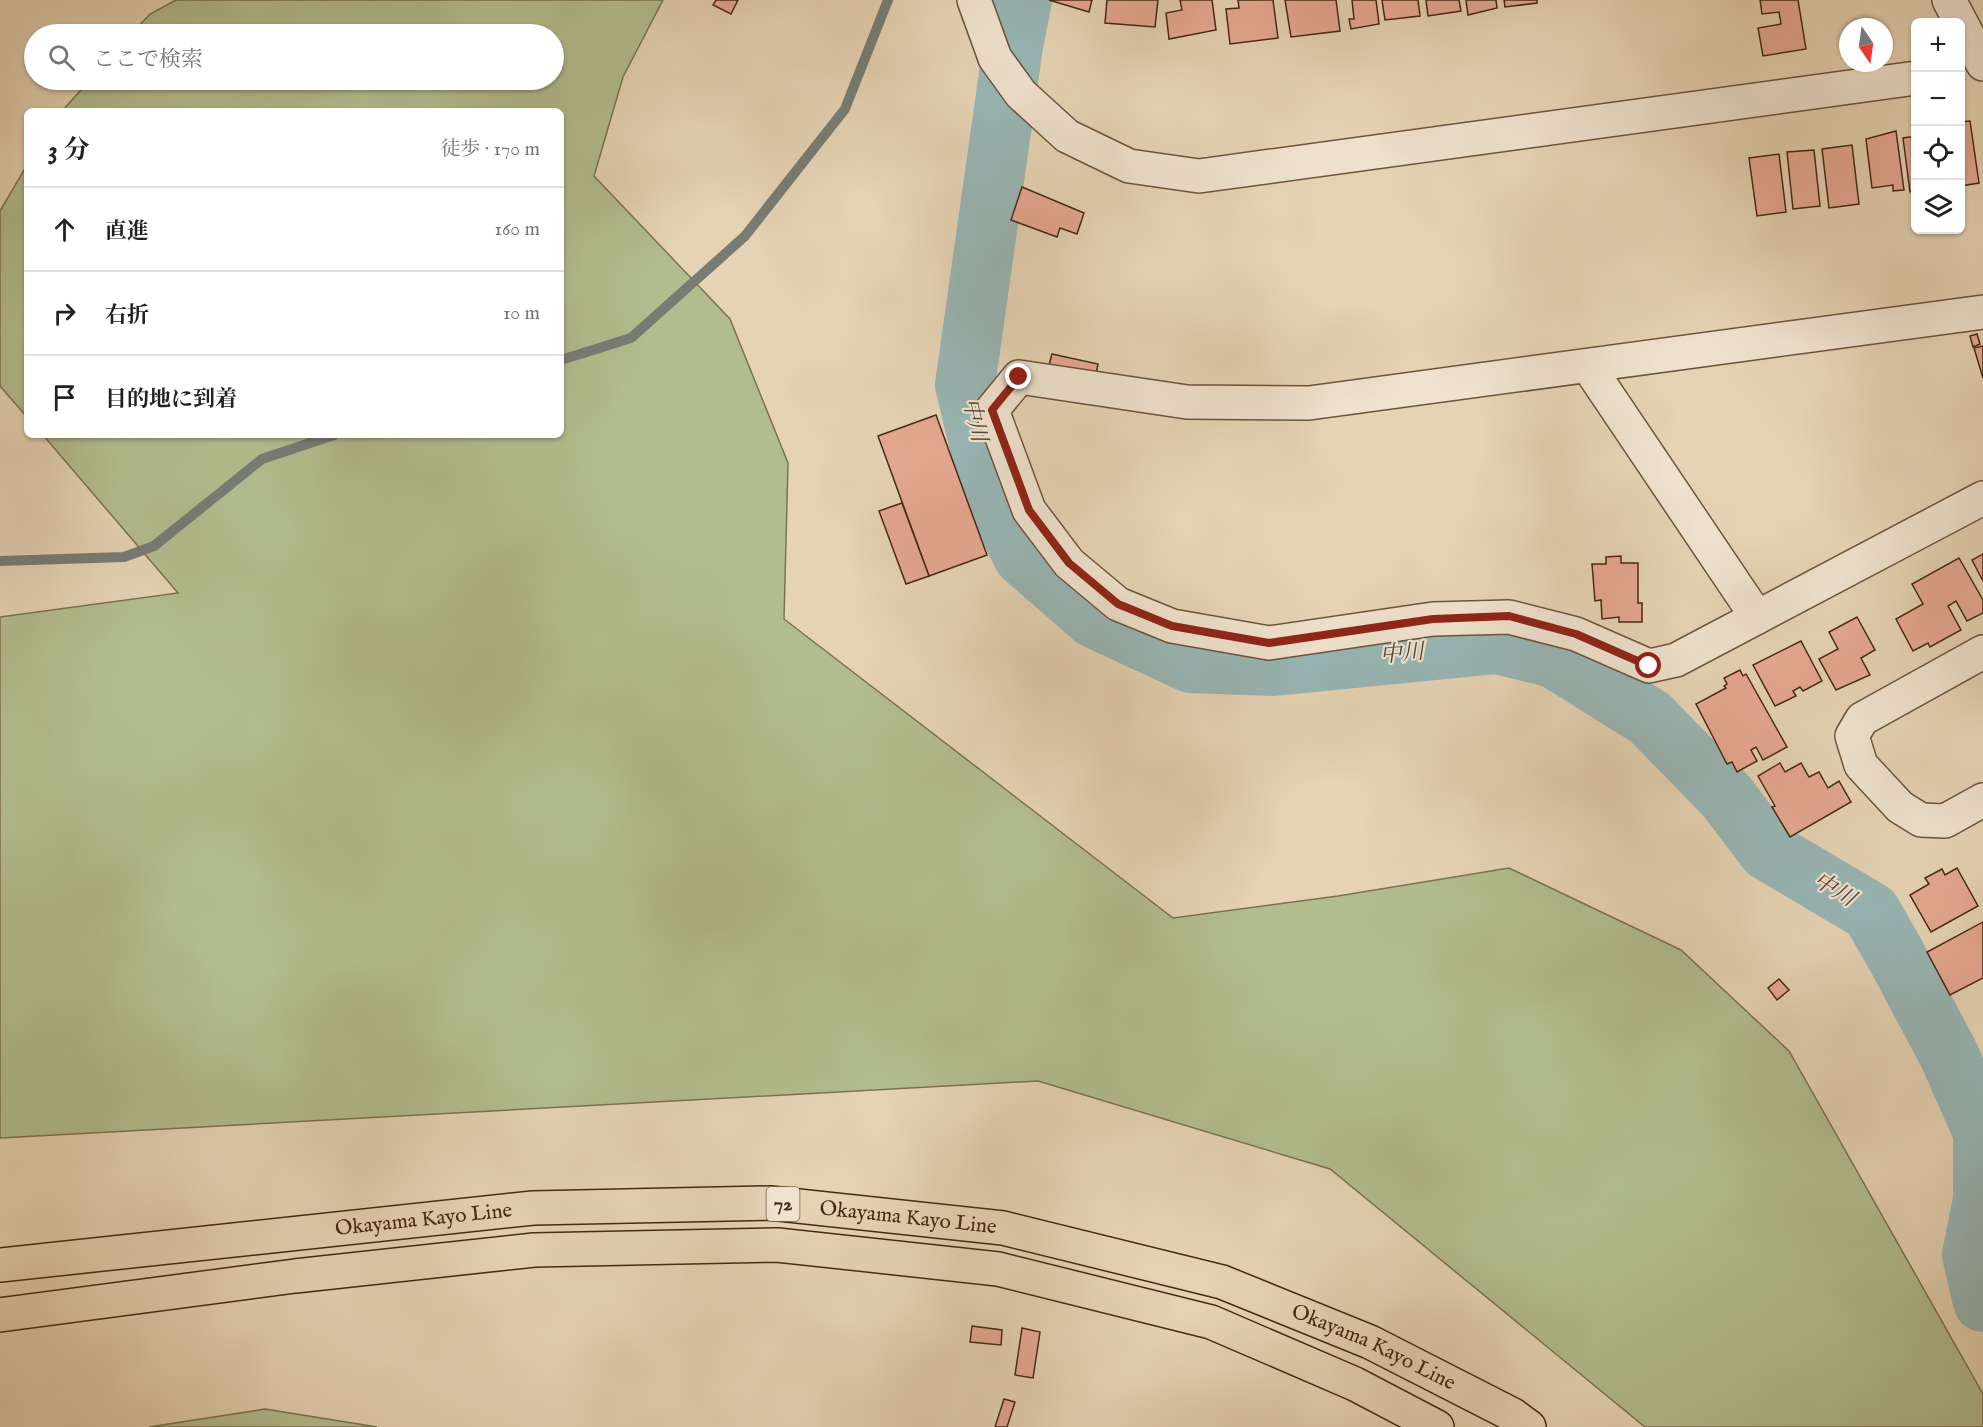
<!DOCTYPE html>
<html lang="ja">
<meta charset="utf-8">
<style>
body{margin:0;font-family:"IM FELL English","Noto Serif JP",serif;background:#f2f2f2;color:#222}
.controls{position:absolute;right:18px;top:18px;display:grid;overflow:hidden;border-radius:9px;box-shadow:0 2px 4px #0004}
.controls button{width:54px;height:54px;display:grid;place-items:center;padding:0;border:0;border-bottom:2px solid #e0e0e0;background:#fff;color:#222;font:30px sans-serif}
.compass{position:absolute;left:1839px;top:18px;width:54px;height:54px;border-radius:50%;background:#fff;box-shadow:0 2px 4px #0004;rotate:167deg}
.stop{position:absolute;width:18px;height:18px;margin:-14px;border:4px solid #8f2418;border-radius:50%;background:#fff}
.stop.end{background:#8f2418;border-color:#fff;box-shadow:0 2px 6px #0008}
.list{margin:0;padding:0;list-style:none}
h2{display:flex;justify-content:space-between;align-items:center;height:78px;margin:0;padding:0 24px;font-size:26px}
h2 small{font-size:20px;font-weight:400;color:#767676}
.list li{display:grid;grid-template-columns:39px 1fr auto;gap:18px;align-items:center;box-sizing:border-box;height:84px;padding:0 24px;border-top:2px solid #e0e0e0}
.list b{display:block;font-size:22px;white-space:nowrap}
.list em{font-size:20px;font-style:normal;color:#767676}
.icon{flex:none;width:33px;height:33px;fill:none;stroke:currentColor;stroke-width:2;stroke-linecap:round;stroke-linejoin:round}
.map{position:relative;flex:none;width:1983px;height:1427px;overflow:hidden}
.search{position:absolute;background:#fff;box-shadow:0 2px 4px #0004;left:24px;top:24px;width:540px;height:66px;display:flex;align-items:center;gap:15px;box-sizing:border-box;padding:0 21px;border-radius:33px;color:#767676;font-size:22px}
.panel{position:absolute;background:#fff;box-shadow:0 2px 4px #0004;left:24px;top:108px;width:540px;height:330px;border-radius:9px}
.map>svg:first-child{display:block}
</style>
<div class="map">
<svg width="1983" height="1427" viewBox="0 0 1983 1427">
<rect width="100%" height="100%" fill="#e6d3b4"/>
<filter id="stains"><feTurbulence type="fractalNoise" baseFrequency=".00333" numOctaves="4"/><feColorMatrix values="0 0 0 0 .2 0 0 0 0 .09 0 0 0 0 .02 0 0 0 .5 -.17"/></filter>
<radialGradient id="worn" r=".72"><stop offset=".6" stop-color="#630" stop-opacity="0"/><stop offset="1" stop-color="#630" stop-opacity=".3"/></radialGradient>
<g fill="#b2bd8f" stroke="#7c7252" stroke-width="1.5">
<path d="M176,0H663L623,77L594,176L730,319L788,463L784,619L1173,918L1338,896L1509,868L1681,950L1789,1051L1983,1394V1427H1645L1330,1169L1038,1081L0,1138V617L178,593L43,435H561V111H62L90,80H554V34H131L150,14Z"/>
<path d="M27,165V417L0,386V211Z"/>
<path d="M265,1409L377,1427H149Z"/>
</g>
<g fill="none" stroke-linecap="round" stroke-linejoin="round">
<g stroke="#777d75" stroke-width="10">
<path d="M561,360L631,338L745,236L845,109L888,0"/>
<path d="M0,561L124,557L154,546L262,459L334,435"/>
</g>
<path stroke="#98b6b5" stroke-width="60" d="M1022,0L1013,46L965,385L990,489L1023,556L1094,618L1191,663L1274,666L1497,644L1554,658L1650,718L1727,797L1768,851L1871,912L1898,959L1949,1055L1983,1132V1200L1972,1255L1983,1302"/>
</g>
<g fill="#e6a892" stroke="#462814" stroke-width="1.5">
<path d="M716,0H738L731,14L713,5Z"/>
<path d="M1049,0H1092L1089,12Z"/>
<path d="M1107,0H1158L1155,27L1105,23Z"/>
<path d="M1180,0H1212L1216,30L1169,39L1166,13L1182,10Z"/>
<path d="M1238,0H1273L1278,38L1230,44L1226,9L1239,8Z"/>
<path d="M1285,0H1336L1340,31L1291,37Z"/>
<path d="M1352,0H1376L1379,24L1351,29L1349,19H1354Z"/>
<path d="M1382,0H1418L1420,16L1385,20Z"/>
<path d="M1426,0H1459L1461,11L1428,16Z"/>
<path d="M1466,0H1496L1497,8L1468,15Z"/>
<path d="M1504,0H1537V3L1505,7Z"/>
<path d="M1760,0H1798L1806,49L1763,56L1758,28L1781,24L1779,12L1762,14Z"/>
<path d="M1970,121L1979,183L1960,186V122Z"/>
<path d="M1896,131L1904,190L1893,191V185L1872,188L1866,139Z"/>
<path d="M1916,136V191L1910,192L1903,138Z"/>
<path d="M1852,145L1859,204L1829,208L1822,149Z"/>
<path d="M1814,150L1820,206L1793,209L1787,152Z"/>
<path d="M1779,154L1786,212L1757,216L1749,158Z"/>
<path d="M1022,187L1084,213L1077,234L1060,228L1057,237L1011,220Z"/>
<path d="M1977,334L1980,344L1973,347L1970,336Z"/>
<path d="M1983,346V378L1974,348Z"/>
<path d="M1052,354L1098,364L1096,374L1049,365Z"/>
<path d="M936,415L987,555L929,576L878,436Z"/>
<path d="M902,503L929,576L906,584L879,511Z"/>
<path d="M1983,554V581L1972,560Z"/>
<path d="M1621,556V563H1638V603H1642V622H1619V617L1602,619L1601,600L1595,601L1592,564H1606V557Z"/>
<path d="M1959,558L1983,600V613L1967,621L1956,601L1948,606L1961,630L1930,647L1928,643L1913,651L1896,619L1923,604L1912,584Z"/>
<path d="M1857,617L1875,650L1861,658L1870,675L1836,690L1819,659L1838,649L1829,632Z"/>
<path d="M1801,641L1822,681L1803,691L1800,687L1793,691L1796,696L1775,706L1753,665Z"/>
<path d="M1740,670L1743,676L1746,674L1787,747L1763,760L1756,747L1751,750L1757,761L1737,772L1732,762L1727,764L1696,704L1726,688L1724,686L1727,684L1724,678Z"/>
<path d="M1780,763L1785,772L1801,763L1809,777L1819,772L1828,788L1839,781L1851,802L1790,837L1772,807L1775,806L1758,776Z"/>
<path d="M1957,868L1978,906L1931,932L1910,895L1929,884L1925,878L1942,869L1945,875Z"/>
<path d="M1983,922V978L1950,995L1927,952Z"/>
<path d="M1779,979L1789,990L1777,1000L1768,988Z"/>
<path d="M972,1326L1002,1330L1001,1345L970,1342Z"/>
<path d="M1022,1328L1040,1332L1033,1378L1015,1375Z"/>
<path d="M1004,1399L1015,1402L1007,1427H995Z"/>
</g>
<g fill="none" stroke-linecap="round" stroke-linejoin="round">
<g stroke="#6e533c" stroke-width="36">
<g id="street">
<path d="M974,0L995,58L1021,94L1067,136L1129,166L1199,176L1916,78"/>
<path d="M1949,0L1983,64"/>
<path d="M1983,312L1309,403L1187,402L1019,377L992,410L1029,510L1069,563L1118,604L1172,626L1269,643L1433,619L1509,617L1576,634L1649,666L1676,660L1983,498"/>
<path d="M1588,366L1757,617"/>
<path d="M1983,652L1862,719L1852,736L1861,765L1900,807L1921,820L1945,821L1983,800"/>
</g>
</g>
<g stroke="#462814" stroke-width="36">
<g id="primary">
<path id="s1" d="M0,1265L533,1208L770,1203L1003,1228L1222,1282L1370,1342L1513,1415L1529,1427"/>
<path d="M0,1315L295,1276L534,1250L777,1245L998,1269L1211,1322L1355,1384L1437,1427"/>
</g>
</g>
<use href="#street" stroke="#efe2ce" stroke-width="33"/>
<use href="#primary" stroke="#e6d3b4" stroke-width="33"/>
</g>
<g fill="none" stroke-linecap="round" stroke-linejoin="round">
<path stroke="#8f2418" stroke-width="8" d="M1019,377L992,410L1029,510L1069,563L1118,604L1172,626L1269,643L1433,619L1509,616L1576,634L1649,666"/>
</g>
<g text-anchor="middle" dominant-baseline="central" stroke-width="4.5" stroke-linejoin="round" paint-order="stroke">
<rect fill="#efe2ce" stroke="#79604c" stroke-width="1.5" x="766.5" y="1187" width="33" height="34" rx="4.5"/>
<g font-size="20" font-weight="bold" fill="#462814">
<text x="783" y="1204">72</text>
</g>
<g font-size="21" fill="#462814" stroke="#efe2ce">
<text stroke="none"><textPath href="#s1" startOffset="912">Okayama Kayo Line</textPath></text>
<text stroke="none"><textPath href="#s1" startOffset="426">Okayama Kayo Line</textPath></text>
<text stroke="none"><textPath href="#s1" startOffset="1398">Okayama Kayo Line</textPath></text>
</g>
<g font-size="22" font-style="italic" fill="#564434" stroke="#efe2ce">
<text transform="translate(974 420) rotate(77)">中川</text>
<text transform="translate(1402 654) rotate(-5)">中川</text>
<text transform="translate(1834 890) rotate(31)">中川</text>
</g>
</g>
<rect width="100%" height="100%" filter="url(#stains)"/>
<rect width="100%" height="100%" fill="url(#worn)"/>
</svg>
<div class="controls">
<button>+</button>
<button>−</button>
<button><svg class="icon" aria-label="locate" viewBox="0 0 24 24"><circle cx="12" cy="12" r="6"/><path d="M12 2v4M12 18v4M2 12h4M18 12h4"/></svg></button>
<button><svg class="icon" aria-label="layers" viewBox="0 0 24 24"><path d="M12 4l9 5-9 5-9-5zM3 14l9 5 9-5"/></svg></button>
</div>
<svg class="compass" viewBox="-18 -18 36 36"><path d="M0-13l5 13h-10z" fill="#e53935"/><path d="M0 13l5-13h-10z" fill="#767676"/></svg>
<div class="stop" style="left:1649px;top:666px"></div>
<div class="stop end" style="left:1019px;top:377px"></div>
<div class="search"><svg class="icon" aria-label="search" viewBox="0 0 24 24"><circle cx="10" cy="10" r="6"/><path d="M15 15l6 6"/></svg>ここで検索</div>
<section class="panel">
<h2>3 分<small>徒歩 · 170 m</small></h2>
<ul class="list">
<li><svg class="icon" aria-label="ahead" viewBox="0 0 24 24"><path d="M12 20V5M6 11l6-6 6 6"/></svg><div><b>直進</b></div><em>160 m</em></li>
<li><svg class="icon" aria-label="right" viewBox="0 0 24 24"><path d="M7 20v-9h11M14 6l5 5-5 5"/></svg><div><b>右折</b></div><em>10 m</em></li>
<li><svg class="icon" aria-label="arrive" viewBox="0 0 24 24"><path d="M6 21V4h12l-3 4 3 4H6"/></svg><div><b>目的地に到着</b></div></li>
</ul>
</section>
</div>
